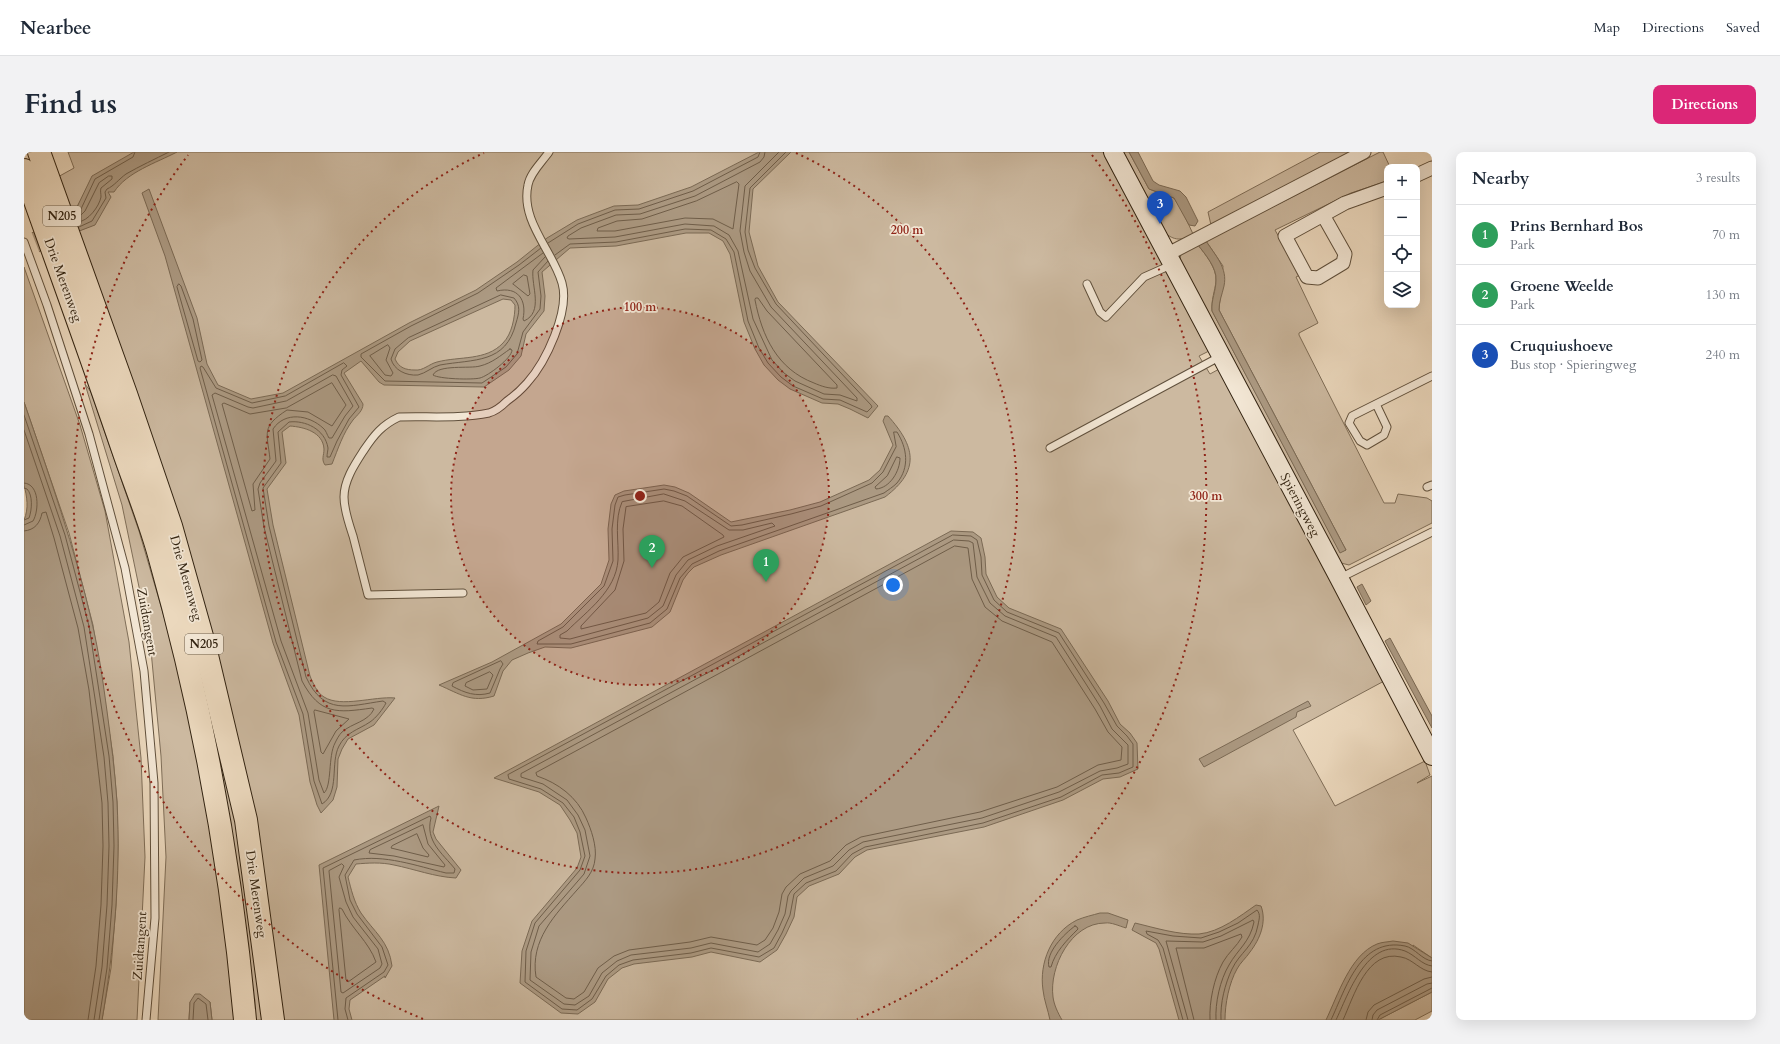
<!DOCTYPE html>
<meta charset="utf-8">
<style>
body{margin:0;font-family:Cardo,serif;background:#f2f2f3;color:#1f2937}
.controls{position:absolute;right:12px;top:12px;display:grid;overflow:hidden;border-radius:8px;box-shadow:0 4px 16px #0002}
.controls button{width:36px;height:36px;display:grid;place-items:center;padding:0;border:0;border-bottom:1px solid #e0e1e3;background:#fff;color:#1f2937;font:20px sans-serif}
.you{position:absolute;left:869px;top:433px;width:14px;height:14px;margin:-10px;border:3px solid #fff;border-radius:50%;background:#1a73e8;box-shadow:0 0 0 6px #1a73e833}
.badge{display:grid;place-items:center;width:26px;height:26px;border-radius:50%;background:#db2777;color:#fff;font-size:13px;font-weight:700}
.pin{position:absolute;translate:-50% -33px;filter:drop-shadow(0 1px 2px #0008)}
.pin::after{content:'';position:absolute;top:21px;width:14px;height:12px;background:inherit;clip-path:polygon(0 0,100% 0,50% 100%)}
.list{margin:0;padding:0;list-style:none}
h2{display:flex;justify-content:space-between;align-items:center;height:52px;margin:0;padding:0 16px;font-size:17px}
h2 small{font-size:13px;font-weight:400;color:#747a83}
.list li{display:grid;grid-template-columns:26px 1fr auto;gap:12px;align-items:center;box-sizing:border-box;height:60px;padding:0 16px;border-top:1px solid #e0e1e3}
.list b{display:block;font-size:15px;white-space:nowrap}
.list p{margin:0;font-size:13px;white-space:nowrap;color:#747a83}
.list em{font-size:13px;font-style:normal;color:#747a83}
.icon{flex:none;width:22px;height:22px;fill:none;stroke:currentColor;stroke-width:2;stroke-linecap:round;stroke-linejoin:round}
.map{position:relative;flex:none;width:1408px;height:868px;overflow:hidden;border-radius:8px}
header{display:flex;align-items:center;gap:24px;box-sizing:border-box;height:56px;padding:0 20px;background:#fff;border-bottom:1px solid #e0e1e3}
header strong{font-size:19px}
nav{display:flex;gap:22px;margin-inline-start:auto;font-size:14px}
.intro{display:flex;align-items:center;justify-content:space-between;box-sizing:border-box;height:96px;padding:0 24px}
h1{margin:0;font-size:28px}
.button{padding:10px 18px;border-radius:8px;background:#db2777;color:#fff;font-size:14px;font-weight:700}
main{display:flex;gap:24px;padding:0 24px}
aside{flex:1;background:#fff;border-radius:8px;box-shadow:0 4px 16px #0002}
.map>svg:first-child{display:block}
</style>
<header>
<strong>Nearbee</strong>
<nav><a>Map</a><a>Directions</a><a>Saved</a></nav>
</header>
<div class="intro"><h1>Find us</h1><a class="button">Directions</a></div>
<main>
<div class="map">
<svg width="1408" height="868" viewBox="0 0 1408 868">
<rect width="100%" height="100%" fill="#ebd8bd"/>
<filter id="stains"><feTurbulence type="fractalNoise" baseFrequency=".005" numOctaves="4"/><feColorMatrix values="0 0 0 0 .2 0 0 0 0 .09 0 0 0 0 .02 0 0 0 .5 -.17"/></filter>
<radialGradient id="worn" r=".72"><stop offset=".6" stop-color="#630" stop-opacity="0"/><stop offset="1" stop-color="#630" stop-opacity=".3"/></radialGradient>
<g fill="#ccb9a0" stroke="#7f6e58">
<path d="M44,0H1079L1187,198L1175,204L1186,222L1197,216L1362,528L1269,578L1311,654L1401,609L1406,623L1393,631L1408,624V806L1389,793L1390,812L1348,868H257L227,676L50,81L69,73L59,44L53,55L46,61L32,26L50,16Z"/>
<path d="M1096,0H1105L1125,37L1150,46L1158,58L1169,82C1158,89 1150,89 1140,80Z"/>
<path d="M1296,0H1328L1187,73L1184,60Z"/>
<path d="M1356,0H1359L1366,15H1363V29L1327,41L1251,78L1276,123L1272,125L1294,171L1275,181V183L1360,351H1371L1374,342L1403,346L1408,349V371L1325,413L1317,411L1155,112L1157,102L1174,93C1181,102 1193,116 1192,129C1191,139 1187,148 1188,159L1316,400L1322,398L1195,158L1199,114L1182,89Z"/>
<path d="M0,115L56,273L81,359L105,490L117,606L121,705L113,868H78L87,816L92,753L94,694L93,650L89,604L69,473L45,381L0,250Z"/>
<path d="M61,232L67,240L115,379L141,468L170,581L196,719L214,868H188L186,850H166L165,868H134L142,705L137,604L126,488L98,353Z"/>
<path d="M149,407L203,615L234,794L240,868H227Z"/>
<path d="M1408,840V859L1391,868H1354Z"/>
</g>
<g fill="#ac9a83" stroke="#7b6a55" fill-rule="evenodd">
<path d="M110,0H153C132,11 103,20 90,40H84L87,45L71,73L50,81L0,108V85L46,61L53,55L68,24Z"/>
<path d="M735,0H767L729,37L725,80L734,114L754,150L854,254L844,266L826,257L814,252L798,251L766,237L754,228L740,213L731,197L720,170L706,102L699,89L685,81H662L592,94L546,96L518,120L521,144L520,159L502,182L497,204L485,218L460,235L360,233L355,230L337,209L320,221L339,252C339,259 333,263 329,268C319,281 314,297 308,312L301,313C297,307 300,304 300,297C299,280 280,275 266,274L258,280L262,311L243,337L249,373L286,524C289,531 293,541 300,545C317,556 350,544 371,546L350,573L324,587L318,597L314,607L313,635L309,648L297,661L293,653L286,630L275,563L249,491L141,104L118,41L125,37L173,166L183,212L194,233L227,247L259,241L385,171L452,138L493,110L523,86L553,68L590,54L614,53L667,35ZM479,147L487,148L491,153C491,165 488,182 479,191C462,209 436,204 413,210C405,212 399,219 391,218C382,218 375,216 371,207L374,200L386,189Z"/>
<path d="M1105,0H1114L1129,29L1135,33L1156,39L1162,45L1174,69L1171,74L1165,73L1150,46L1125,37Z"/>
<path d="M1182,89C1191,103 1204,116 1200,134C1198,143 1195,149 1195,158L1322,398L1316,401L1188,159C1187,148 1192,139 1192,128C1193,116 1181,102 1174,93Z"/>
<path d="M0,250C25,323 51,396 68,471C75,500 79,530 83,559C87,589 91,620 93,650C97,723 90,797 78,868H0V368C5,356 3,345 0,333Z"/>
<path d="M861,264H864C891,294 897,318 861,345L697,403L670,415L664,421L659,428L646,460L628,475L547,496L521,495L504,501L488,508L479,519L470,544C447,551 436,542 415,533L468,510L537,472L577,432L585,408L584,377L587,352L591,343L600,339L640,333L651,335L665,341L707,370L766,358L796,350L845,328L856,318L869,293L859,269Z"/>
<path d="M927,379L949,380L957,386L961,405L962,422L973,445L985,456L1037,477L1084,549L1096,572L1106,581L1113,591L1114,617L1096,625L1079,627L1039,648L960,675L843,698L831,705L815,722L785,734L773,745L770,765L762,782L753,798L736,810L687,800L668,805L610,812L598,816L584,827L571,850L554,862L537,861L496,831L498,799L508,769L553,716L557,705L553,681L546,668L536,653L515,640L470,626Z"/>
<path d="M1338,432L1347,449L1342,453L1333,435Z"/>
<path d="M1366,486L1408,564V576L1361,489Z"/>
<path d="M1284,549L1287,554L1273,560L1272,565L1180,615L1175,607Z"/>
<path d="M415,654L409,680L412,687L437,718L432,726C411,725 390,717 370,713C357,710 344,711 332,712L324,725C327,737 330,750 337,761C350,780 365,789 368,814L361,826V824L326,848L325,857L328,868H310L295,713Z"/>
<path d="M1232,753L1237,754C1243,770 1236,787 1226,800C1222,806 1216,811 1213,817C1205,831 1201,852 1201,868H1155L1135,797L1132,791L1108,778L1111,771C1132,776 1154,783 1175,782C1196,780 1216,764 1232,753Z"/>
<path d="M1076,761H1084L1104,768L1102,776C1095,774 1087,770 1081,771C1047,771 1025,815 1029,845C1030,853 1034,861 1038,868H1026C1024,858 1020,848 1019,838C1015,811 1027,781 1053,768C1060,765 1069,763 1076,761Z"/>
<path d="M1369,789L1384,791L1408,806V840L1354,868H1302C1314,843 1326,803 1353,792C1358,790 1364,790 1369,789Z"/>
<path d="M171,842H176L186,850L188,868H165L166,850Z"/>
</g>
<path fill="#ebd8bd" d="M7,79L16,102L0,110V83Z"/>
<g fill="none" stroke-linecap="round" stroke-linejoin="round">
<g stroke="#6f5e4a" stroke-width="1">
<path d="M741,0L740,5L736,10L671,44L616,62L592,63L557,76L544,84L543,86L545,87L591,85L661,72L690,74L705,83L714,99L729,167L748,208L760,221L771,229L800,242L816,243L833,249V246L747,155L726,119L720,100L716,79L721,34L755,0"/>
<path d="M85,24H88V27L77,36C76,39 77,41 77,45C75,55 64,69 54,70L53,67L61,59L75,31Z"/>
<path d="M713,30L715,32L709,77L689,67L661,66L591,79H573L574,76L593,69L618,67L672,49Z"/>
<path d="M50,63L57,57L71,27L109,5L111,0"/>
<path d="M55,75L68,69L82,46L81,40L83,37C90,34 95,27 102,22C116,14 131,7 145,0"/>
<path d="M524,91L554,72L591,58L615,57L669,39L734,5L736,0"/>
<path d="M517,96L495,113L454,141L387,174L337,202V205L361,229L458,231L482,215L493,202L499,180L516,157L517,144L514,120L524,109"/>
<path d="M519,101L472,136L473,139C494,134 503,148 499,167L500,169C520,160 507,134 509,118L521,105"/>
<path d="M531,103L546,92L592,90L661,77L687,78L702,87L710,100L724,169L735,196L744,211L757,225L769,234L799,247L816,248L843,260L848,255L847,253L752,152L731,116L724,98L721,80L726,36L762,0"/>
<path d="M500,123L503,124L506,142L504,144L489,132Z"/>
<path d="M155,132L157,134L169,167L178,208L176,210L174,209L153,135Z"/>
<path d="M477,143L490,146C497,154 495,161 492,171C482,212 450,207 416,213C408,215 402,221 394,223C382,224 370,218 367,207L371,197L384,186Z"/>
<path d="M732,146H734L743,159L813,233V236C805,237 797,234 790,231C753,217 738,184 731,148Z"/>
<path d="M364,193L366,196L362,208L369,221L367,224L361,223L346,204Z"/>
<path d="M486,197L488,198C488,206 464,224 456,226C448,228 415,227 409,223C414,212 446,217 456,214C468,211 476,204 486,197Z"/>
<path d="M320,211L323,214L318,218L317,223L335,255L325,267L313,289L306,305H303C303,302 304,298 304,296C301,277 281,268 265,270L254,280L257,311L239,336L245,374L282,525C300,564 324,554 359,549L362,551C359,557 352,566 346,570C334,578 322,580 315,594C306,611 316,641 298,652L290,629L279,562L252,490L176,216L177,214L179,215L192,236L228,251L261,244Z"/>
<path d="M309,223L312,224L329,254L321,264L308,286H305C303,283 302,278 299,276C285,263 261,259 249,277L252,309L236,331L234,337L240,375L278,529C296,563 313,561 348,556L350,557C344,570 328,571 318,580C315,583 313,587 311,591C304,604 308,634 300,641L295,628L284,561L257,489L188,243L191,241L224,255L229,256L262,249Z"/>
<path d="M308,231L322,253L308,274L284,260L263,258C237,275 243,280 246,307L229,332L231,358L228,359L198,252L200,251L226,262L262,256Z"/>
<path d="M0,263L41,383L65,474L85,604L89,650L90,694L88,753L83,816L75,868"/>
<path d="M0,278L36,384L60,475L80,605L84,651L85,694L83,753L78,815L70,868"/>
<path d="M870,280H873C883,296 886,315 873,331C869,335 864,338 860,341L695,399L668,412L656,426L643,457L626,471L547,492H513L514,489L539,475L580,434L589,409L588,377L591,353L594,345L601,343L640,337L650,339L663,344L707,374L718,373L767,362L797,354L848,331L859,320L872,295Z"/>
<path d="M873,305L876,306C876,319 866,336 852,337L851,335L863,324Z"/>
<path d="M0,331C16,332 15,359 9,369L0,373"/>
<path d="M0,336L3,337C9,343 8,358 5,366L0,368"/>
<path d="M640,342L661,349L705,378H719L748,371L751,374L693,394L664,408L652,423L639,454L624,466L546,487L536,486V483L543,479C563,459 592,439 594,408C595,389 590,368 598,350Z"/>
<path d="M640,349L658,354L699,383L700,385L659,405L646,421L635,450L622,461L557,477V474L591,438L600,409L599,377L602,355Z"/>
<path d="M0,379C11,378 16,371 18,361L22,360L30,386L54,476L65,538L78,651L79,694L77,753L72,814L64,868"/>
<path d="M929,383L947,384L953,388L957,405L958,423L970,448L983,460L1035,481L1080,551L1093,574L1103,584L1109,592V615L1095,621L1078,623L1037,645L959,671L841,695L828,702L812,719L782,731L770,742L766,763L758,781L750,796L735,805L687,796L667,801L609,808L595,813L582,824L568,847L553,858L538,857L501,830L502,799L511,771L556,718L561,704L556,680L550,665L539,651L517,637L485,627L484,623Z"/>
<path d="M930,388L945,389L949,391L953,425L966,451L981,464L1032,485L1076,554L1088,577L1104,593V612L1093,616L1076,619L1035,640L958,666L839,690L825,698L809,714L780,726L767,739L764,744L761,762L754,778L746,792L734,800L687,791L667,796L607,803L593,809L578,821L565,844L551,853L540,852L506,828L507,800L515,774L560,722L566,704L561,678L554,663L543,648L519,632L497,625V622Z"/>
<path d="M931,394L944,396L948,427L961,455L978,469L1028,490L1071,557L1084,580L1098,595L1097,608L1074,613L1033,635L956,660L837,685L822,693L806,709L776,722L762,735L758,742L755,760L749,776L741,788L733,793L687,785L666,790L605,798L590,804L574,816L560,840L550,847L542,846L512,825C506,788 531,763 553,738C561,729 570,720 571,707C573,694 567,677 562,666C553,645 534,631 513,624L512,621Z"/>
<path d="M477,509L479,512L476,517L466,541C452,545 441,541 428,534L429,531Z"/>
<path d="M466,520L469,523L463,537L449,538L441,534L442,531Z"/>
<path d="M291,558L325,567L312,579L299,602L297,600L290,560Z"/>
<path d="M399,673L404,692L421,713L420,715L370,704L345,701L346,698Z"/>
<path d="M393,682L399,696L405,703L404,705L367,696L368,694Z"/>
<path d="M318,712L320,714L315,725L322,750L329,765L354,797L358,812L356,816L319,841L317,840L305,719Z"/>
<path d="M316,756L318,757C327,776 345,790 352,810L324,830L322,828L315,758Z"/>
<path d="M1051,774L1053,775L1054,777C1043,788 1031,800 1027,815H1025C1021,801 1040,782 1051,774Z"/>
<path d="M169,868L170,851L174,846L182,852L184,868"/>
<path d="M314,868L299,716L406,664L407,666C401,689 418,701 431,717L430,721H422C393,714 360,702 330,708L321,723L326,748L333,762L358,795L364,813L360,820L322,846L321,857L324,868"/>
<path d="M1159,868L1139,796L1134,788L1123,782L1122,779L1149,784L1177,786L1195,780L1214,771L1233,758C1237,763 1235,767 1234,773C1230,795 1216,800 1208,817C1201,832 1196,851 1197,868"/>
<path d="M1164,868L1142,789L1179,790L1197,784L1229,768L1230,770C1226,790 1214,797 1205,813C1196,828 1191,851 1192,868"/>
<path d="M1170,868L1152,796H1180L1217,782L1218,785C1213,794 1204,801 1199,810C1190,826 1185,850 1186,868"/>
<path d="M1307,868C1322,836 1336,785 1381,794C1391,796 1398,808 1408,809"/>
<path d="M1312,868C1324,843 1343,785 1381,799C1391,803 1398,813 1408,814"/>
<path d="M1319,868C1330,844 1343,797 1377,805C1389,807 1396,819 1408,820"/>
<path d="M1342,868L1344,860L1350,853L1400,827L1408,825"/>
<path d="M1348,868L1349,863L1353,858L1403,832L1408,831"/>
<path d="M1353,868L1356,863L1408,836"/>
</g>
<g stroke="#60503c" stroke-width="9">
<g id="lane">
<path d="M0,90L23,153L65,282L101,416L120,519L130,631L131,766L122,868"/>
<path d="M1063,132L1076,160L1082,165L1120,125L1147,113"/>
<path d="M1352,252L1363,275L1360,283L1343,293L1336,289L1325,271L1328,264L1408,224"/>
<path d="M1026,296L1197,204"/>
<path d="M1403,335L1408,333"/>
<path d="M1316,426L1408,380"/>
<path d="M439,441L344,443C339,424 334,404 329,384C325,372 320,358 320,345C320,328 331,312 340,298C350,283 358,273 375,265C404,264 436,267 465,261C472,259 478,254 483,249C490,244 497,238 503,231C522,210 546,159 538,131C529,99 496,69 504,33C506,21 518,10 525,0"/>
</g>
</g>
<g stroke="#60503c" stroke-width="15">
<g id="street">
<path d="M1393,23L1408,16"/>
<path d="M1299,63L1321,102L1319,111L1294,126L1283,125L1261,84L1321,51L1363,36"/>
<path d="M1144,102L1340,0"/>
</g>
</g>
<g stroke="#322311" stroke-width="20">
<path id="secondary" d="M1089,0L1315,426L1408,604"/>
</g>
<g stroke="#322311" stroke-width="24">
<g id="highway">
<path d="M15,0L102,242L147,374L181,495L222,668L249,868"/>
<path d="M0,18C33,111 67,204 99,298C111,333 125,367 135,403C178,555 207,711 221,868"/>
</g>
</g>
<use href="#lane" stroke="#f2e6d4" stroke-width="7"/>
<use href="#street" stroke="#f2e6d4" stroke-width="13"/>
<use href="#secondary" stroke="#f2e6d4" stroke-width="18"/>
<use href="#highway" stroke="#ebd8bd" stroke-width="22"/>
</g>
<circle cx="616" cy="344" r="189" fill="#8f2418" fill-opacity=".12"/>
<g fill="none" stroke="#8f2418" stroke-width="2" stroke-dasharray="2 4">
<circle cx="616" cy="344" r="189"/>
<path d="M772 1A377 377 0 1 1 460 1"/>
<path d="M399 867A566 566 0 0 1 164 3M1068 3A566 566 0 0 1 833 867"/>
</g>
<g text-anchor="middle" dominant-baseline="central" stroke-width="3.5" stroke-linejoin="round" paint-order="stroke">
<g fill="#f2e6d4" stroke="#6c5e4c" stroke-width="1">
<rect x="19" y="54" width="38" height="20" rx="3"/>
<rect x="161" y="482" width="38" height="20" rx="3"/>
</g>
<g font-size="12" font-weight="bold" fill="#322311">
<text x="38" y="64">N205</text>
<text x="180" y="492">N205</text>
</g>
<g font-size="13" fill="#322311" stroke="#f2e6d4">
<text transform="translate(39 128) rotate(70)">Drie Merenweg</text>
<text transform="translate(1276 353) rotate(62)">Spieringweg</text>
<text transform="translate(162 426) rotate(74)">Drie Merenweg</text>
<text transform="translate(123 470) rotate(80)">Zuidtangent</text>
<text transform="translate(232 742) rotate(82)">Drie Merenweg</text>
<text transform="translate(116 794) rotate(-86)">Zuidtangent</text>
</g>
</g>
<circle cx="616" cy="344" r="6" fill="#8f2418" stroke="#f2e6d4" stroke-width="2"/>
<g font-size="12" text-anchor="middle" font-weight="bold" fill="#8f2418" stroke="#f2e6d4" stroke-width="3.5" stroke-linejoin="round" paint-order="stroke">
<text x="883" y="82">200 m</text>
<text x="616" y="159">100 m</text>
<text x="1182" y="348">300 m</text>
</g>
<rect width="100%" height="100%" filter="url(#stains)"/>
<rect width="100%" height="100%" fill="url(#worn)"/>
</svg>
<div class="controls">
<button>+</button>
<button>−</button>
<button><svg class="icon" aria-label="locate" viewBox="0 0 24 24"><circle cx="12" cy="12" r="6"/><path d="M12 2v4M12 18v4M2 12h4M18 12h4"/></svg></button>
<button><svg class="icon" aria-label="layers" viewBox="0 0 24 24"><path d="M12 4l9 5-9 5-9-5zM3 14l9 5 9-5"/></svg></button>
</div>
<div class="you"></div>
<div class="pin badge" style="left:742px;top:430px;background:#2e9e5b">1</div>
<div class="pin badge" style="left:628px;top:416px;background:#2e9e5b">2</div>
<div class="pin badge" style="left:1136px;top:72px;background:#1a4fb4">3</div>
</div>
<aside>
<h2>Nearby<small>3 results</small></h2>
<ul class="list">
<li><span class="badge" style="background:#2e9e5b">1</span><div><b>Prins Bernhard Bos</b><p>Park</p></div><em>70 m</em></li>
<li><span class="badge" style="background:#2e9e5b">2</span><div><b>Groene Weelde</b><p>Park</p></div><em>130 m</em></li>
<li><span class="badge" style="background:#1a4fb4">3</span><div><b>Cruquiushoeve</b><p>Bus stop · Spieringweg</p></div><em>240 m</em></li>
</ul>
</aside>
</main>
